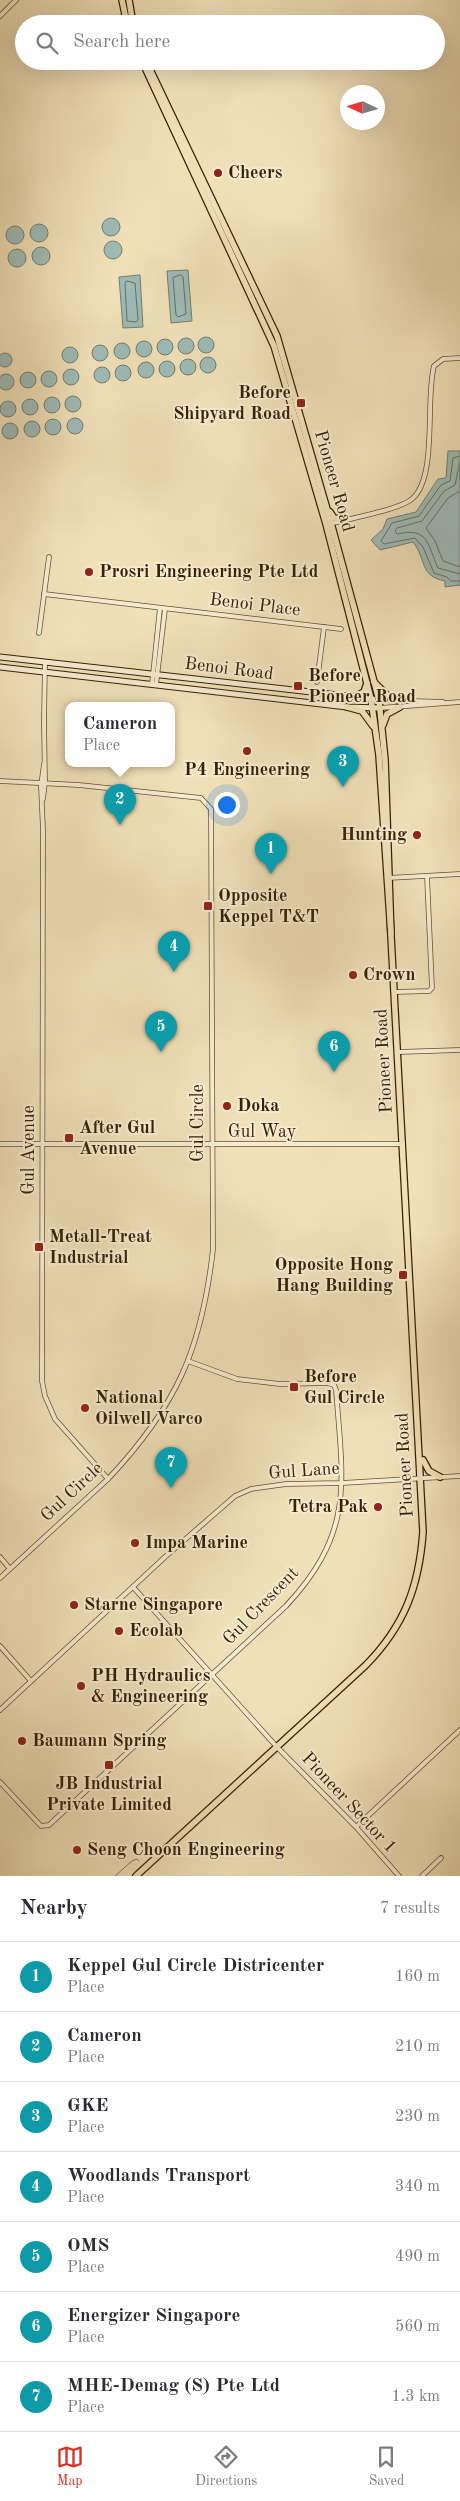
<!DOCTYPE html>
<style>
body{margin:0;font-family:"Old Standard TT",serif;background:#f2f2f3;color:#2b2b33}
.compass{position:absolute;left:340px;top:85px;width:45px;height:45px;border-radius:50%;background:#fff;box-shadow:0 5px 20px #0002;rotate:274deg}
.you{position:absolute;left:226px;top:804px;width:18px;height:18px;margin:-12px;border:4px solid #fff;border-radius:50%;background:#1a73e8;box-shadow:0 0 0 8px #1a73e833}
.badge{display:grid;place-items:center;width:32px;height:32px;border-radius:50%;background:#d93025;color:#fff;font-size:16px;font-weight:700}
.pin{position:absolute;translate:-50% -41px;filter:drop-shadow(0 1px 2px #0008)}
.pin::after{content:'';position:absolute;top:26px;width:18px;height:15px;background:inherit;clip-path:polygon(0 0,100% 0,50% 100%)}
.popup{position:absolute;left:65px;top:702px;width:110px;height:65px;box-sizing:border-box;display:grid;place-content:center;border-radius:10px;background:#fff;filter:drop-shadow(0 1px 4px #0005);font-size:16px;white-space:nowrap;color:#7c7c81}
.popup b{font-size:19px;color:#2b2b33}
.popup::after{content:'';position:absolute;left:50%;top:100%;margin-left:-10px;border:10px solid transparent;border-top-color:#fff}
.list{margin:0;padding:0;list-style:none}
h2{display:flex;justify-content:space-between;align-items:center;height:65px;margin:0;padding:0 20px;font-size:21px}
h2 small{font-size:16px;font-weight:400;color:#7c7c81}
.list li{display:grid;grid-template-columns:32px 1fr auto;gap:15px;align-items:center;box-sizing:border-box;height:70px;padding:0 20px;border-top:1px solid #e1e1e2}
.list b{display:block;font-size:19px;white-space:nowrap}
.list p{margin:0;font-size:16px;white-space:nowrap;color:#7c7c81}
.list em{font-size:16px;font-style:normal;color:#7c7c81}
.icon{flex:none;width:28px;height:28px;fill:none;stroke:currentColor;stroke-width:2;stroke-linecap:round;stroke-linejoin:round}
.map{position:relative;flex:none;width:460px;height:1876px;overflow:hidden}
.search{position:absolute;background:#fff;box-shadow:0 5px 20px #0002;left:15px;right:15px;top:15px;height:55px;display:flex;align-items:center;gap:12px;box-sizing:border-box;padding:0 18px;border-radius:28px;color:#7c7c81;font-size:19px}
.sheet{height:555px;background:#fff}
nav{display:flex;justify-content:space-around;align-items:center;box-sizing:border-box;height:70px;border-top:1px solid #e1e1e2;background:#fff;font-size:14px;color:#7c7c81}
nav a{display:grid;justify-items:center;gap:2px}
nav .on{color:#d93025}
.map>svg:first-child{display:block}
</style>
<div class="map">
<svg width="460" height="1876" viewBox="0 0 460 1876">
<rect width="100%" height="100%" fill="#f0e0b8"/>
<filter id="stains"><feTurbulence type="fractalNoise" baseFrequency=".004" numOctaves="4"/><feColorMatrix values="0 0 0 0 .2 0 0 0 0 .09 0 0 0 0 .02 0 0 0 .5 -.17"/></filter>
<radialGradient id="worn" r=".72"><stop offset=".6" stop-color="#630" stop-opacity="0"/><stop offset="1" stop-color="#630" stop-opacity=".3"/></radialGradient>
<g fill="#9dbbb7" stroke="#747d6f">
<circle cx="111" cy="227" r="9"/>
<circle cx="39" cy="233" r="9"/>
<circle cx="15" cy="235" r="9"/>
<circle cx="113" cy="250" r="9"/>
<circle cx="41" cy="256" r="9"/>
<circle cx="17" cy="258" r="9"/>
<path d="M188,270L192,321L171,323L167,271Z"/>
<path d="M140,275L143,327L123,328L119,277Z"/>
<circle cx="206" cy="345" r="8"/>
<circle cx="186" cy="346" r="8"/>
<circle cx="165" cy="347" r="8"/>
<circle cx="144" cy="349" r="8"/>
<circle cx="122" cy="351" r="8"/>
<circle cx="100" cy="353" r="8"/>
<circle cx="70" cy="355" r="8"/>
<circle cx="5" cy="360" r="7"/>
<circle cx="208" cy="365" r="8"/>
<circle cx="188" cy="367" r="8"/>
<circle cx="167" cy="369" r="8"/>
<circle cx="146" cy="370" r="8"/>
<circle cx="123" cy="373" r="8"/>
<circle cx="102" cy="375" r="8"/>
<circle cx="71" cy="377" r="8"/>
<circle cx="49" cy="379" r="8"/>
<circle cx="28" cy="380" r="8"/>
<circle cx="6" cy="382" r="8"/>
<circle cx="73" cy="404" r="8"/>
<circle cx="52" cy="405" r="8"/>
<circle cx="30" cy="407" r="8"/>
<circle cx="8" cy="409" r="8"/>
<circle cx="75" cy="426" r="8"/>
<circle cx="53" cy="427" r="8"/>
<circle cx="32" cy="429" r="8"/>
<circle cx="10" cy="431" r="8"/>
<path d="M448,451H460V585L445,587V581C419,576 427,560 413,542L380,550L371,540L383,529L387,519L416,512L438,479L446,478Z"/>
</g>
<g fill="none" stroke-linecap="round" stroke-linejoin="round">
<g stroke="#6a6e5c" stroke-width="1">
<path d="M181,275L183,277L186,314L178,317L176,315L173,278Z"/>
<path d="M127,281L135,283L138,320L136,322L127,321L125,284Z"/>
<path d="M460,456L453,458L450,481L441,485L419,516L392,523L381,541L384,544L415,538L423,547L434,573L447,577L451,581H460"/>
<path d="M460,462L455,485L444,491L422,521L397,528L395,531L397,534C429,527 427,544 438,568L460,574"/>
<path d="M460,491L448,498L426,528L435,541L443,561L460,567"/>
</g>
<path stroke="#747d6f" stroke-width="1" d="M115,1876L132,1861L137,1859L139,1861"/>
<g stroke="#655130" stroke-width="5.5">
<g id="street">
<path d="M0,16L16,0"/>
<path d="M329,524C347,519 399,510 412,499C438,477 425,399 434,366L443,359L460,358"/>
<path d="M44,594L341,629"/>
<path d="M39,633L49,557"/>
<path d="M317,682L324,627"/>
<path d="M152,684L160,608"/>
<path d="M156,685L165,609"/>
<path d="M379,700L443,702"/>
<path d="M380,708L460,702"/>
<path d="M44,764L41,786L43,830L42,1381L45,1396L55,1419L108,1479"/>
<path d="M0,781L79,785L201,798L211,809L213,1249C202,1348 177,1406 108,1479L0,1578"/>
<path d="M43,799L45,782L44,722L45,662"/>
<path d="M388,878L460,874"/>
<path d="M395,992L429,991L432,988L427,876"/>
<path d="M398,1052L460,1050"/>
<path d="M0,1144H403"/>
<path d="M0,1557L10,1569"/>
<path d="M133,1587L276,1746L356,1827L399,1876"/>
<path d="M0,1646L31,1681"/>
<path d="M0,1710L165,1557L235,1496L251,1489L286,1484L342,1483L460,1476"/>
<path d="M0,1782L41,1826L49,1825L286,1606C355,1532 343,1482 336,1390L334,1385L328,1383L280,1384L237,1379L188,1361"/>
<path d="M356,1827L460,1730"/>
<path d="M422,1876L441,1858"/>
</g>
</g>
<g stroke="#372102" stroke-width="7">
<g id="secondary">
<path d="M0,657L373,699"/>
<path d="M0,667L347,707L380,708"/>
</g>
</g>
<g stroke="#372102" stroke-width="8">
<g id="primary">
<path d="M122,0L127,24"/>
<path d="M129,0L133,24"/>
<path d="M142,61L274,346L326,524L371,699L379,755L391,934"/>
<path d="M330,512L334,518L345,520"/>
<path d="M374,682L389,697L399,700"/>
<path d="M353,698L364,692L367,683"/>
<path d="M347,707L362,711L373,726"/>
<path d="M383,725L387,714L400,707"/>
<path d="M423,1460L429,1471L440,1477"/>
<path d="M136,1876L366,1665C405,1625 419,1586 423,1532L391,936L385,760L379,700L331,523L277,336L146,61"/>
</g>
</g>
<use href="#street" stroke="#f5ebd1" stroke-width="4"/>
<use href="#secondary" stroke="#f5ebd1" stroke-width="5"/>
<use href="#primary" stroke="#f0e0b8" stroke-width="5.5"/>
</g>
<g fill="#8f2418" stroke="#f5ebd1" stroke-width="2">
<circle cx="218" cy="173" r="5"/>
<rect x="296" y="398" width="10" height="10" rx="2.5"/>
<circle cx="89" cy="572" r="5"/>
<rect x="293" y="681" width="10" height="10" rx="2.5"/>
<circle cx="247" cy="751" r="5"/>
<circle cx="417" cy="835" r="5"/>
<rect x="203" y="901" width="10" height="10" rx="2.5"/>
<circle cx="353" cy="975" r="5"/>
<circle cx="227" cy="1106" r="5"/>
<rect x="64" y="1133" width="10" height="10" rx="2.5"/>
<rect x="34" y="1242" width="10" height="10" rx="2.5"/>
<rect x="398" y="1270" width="10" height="10" rx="2.5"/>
<rect x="289" y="1382" width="10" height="10" rx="2.5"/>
<circle cx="85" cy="1408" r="5"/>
<circle cx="378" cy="1507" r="5"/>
<circle cx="135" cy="1543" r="5"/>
<circle cx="74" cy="1605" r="5"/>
<circle cx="119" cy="1631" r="5"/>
<circle cx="81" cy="1686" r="5"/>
<circle cx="22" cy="1741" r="5"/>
<rect x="104" y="1760" width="10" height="10" rx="2.5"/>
<circle cx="77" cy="1850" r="5"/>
</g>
<g text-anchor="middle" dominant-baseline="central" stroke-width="4" stroke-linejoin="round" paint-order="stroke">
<g font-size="18" font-weight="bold" fill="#372102" stroke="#f5ebd1" text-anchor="start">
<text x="228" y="173">Cheers</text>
<text x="291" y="393" text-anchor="end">Before<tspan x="291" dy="21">Shipyard Road</tspan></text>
<text x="99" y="572">Prosri Engineering Pte Ltd</text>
<text x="308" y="676">Before<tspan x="308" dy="21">Pioneer Road</tspan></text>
<text x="247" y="770" text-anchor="middle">P4 Engineering</text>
<text x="407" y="835" text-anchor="end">Hunting</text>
<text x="218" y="896">Opposite<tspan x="218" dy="21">Keppel T&amp;T</tspan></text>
<text x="363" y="975">Crown</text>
<text x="237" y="1106">Doka</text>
<text x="79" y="1128">After Gul<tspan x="79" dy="21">Avenue</tspan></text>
<text x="49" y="1237">Metall-Treat<tspan x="49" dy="21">Industrial</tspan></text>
<text x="393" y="1265" text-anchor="end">Opposite Hong<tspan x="393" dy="21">Hang Building</tspan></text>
<text x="304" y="1377">Before<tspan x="304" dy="21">Gul Circle</tspan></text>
<text x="95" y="1398">National<tspan x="95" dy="21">Oilwell Varco</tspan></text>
<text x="368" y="1507" text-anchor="end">Tetra Pak</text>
<text x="145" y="1543">Impa Marine</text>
<text x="84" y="1605">Starne Singapore</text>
<text x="129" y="1631">Ecolab</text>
<text x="91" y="1676">PH Hydraulics<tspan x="91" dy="21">&amp; Engineering</tspan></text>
<text x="32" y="1741">Baumann Spring</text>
<text x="109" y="1784" text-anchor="middle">JB Industrial<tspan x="109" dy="21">Private Limited</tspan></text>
<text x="87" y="1850">Seng Choon Engineering</text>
</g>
<g font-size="18" fill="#372102" stroke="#f5ebd1">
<text transform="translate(334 481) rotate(74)">Pioneer Road</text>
<text transform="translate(255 605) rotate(7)">Benoi Place</text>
<text transform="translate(229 669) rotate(7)">Benoi Road</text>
<text transform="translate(384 1061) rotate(-93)">Pioneer Road</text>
<text transform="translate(198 1123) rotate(-90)">Gul Circle</text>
<text x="262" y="1132">Gul Way</text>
<text transform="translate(29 1150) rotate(-90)">Gul Avenue</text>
<text transform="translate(405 1465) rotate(-93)">Pioneer Road</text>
<text transform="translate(304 1471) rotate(-4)">Gul Lane</text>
<text transform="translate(72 1492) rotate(-43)">Gul Circle</text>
<text transform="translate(261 1606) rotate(-46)">Gul Crescent</text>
<text transform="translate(349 1803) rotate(47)">Pioneer Sector 1</text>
</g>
</g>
<rect width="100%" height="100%" filter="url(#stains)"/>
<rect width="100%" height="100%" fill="url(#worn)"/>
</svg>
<svg class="compass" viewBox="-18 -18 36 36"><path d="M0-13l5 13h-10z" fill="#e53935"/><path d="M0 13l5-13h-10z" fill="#7c7c81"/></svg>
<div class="you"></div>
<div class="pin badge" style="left:271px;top:874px;background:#0f9aa8">1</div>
<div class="pin badge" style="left:120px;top:825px;background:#0f9aa8">2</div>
<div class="popup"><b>Cameron</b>Place</div>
<div class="pin badge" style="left:343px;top:787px;background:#0f9aa8">3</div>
<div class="pin badge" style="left:174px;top:972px;background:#0f9aa8">4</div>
<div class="pin badge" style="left:161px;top:1052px;background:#0f9aa8">5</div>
<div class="pin badge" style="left:334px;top:1072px;background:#0f9aa8">6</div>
<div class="pin badge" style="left:171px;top:1488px;background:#0f9aa8">7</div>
<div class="search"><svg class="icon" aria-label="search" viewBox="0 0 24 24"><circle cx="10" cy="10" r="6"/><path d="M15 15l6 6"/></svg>Search here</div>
</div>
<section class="sheet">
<h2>Nearby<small>7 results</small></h2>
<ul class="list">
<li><span class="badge" style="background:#0f9aa8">1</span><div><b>Keppel Gul Circle Districenter</b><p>Place</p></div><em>160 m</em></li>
<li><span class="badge" style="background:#0f9aa8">2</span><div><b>Cameron</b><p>Place</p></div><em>210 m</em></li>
<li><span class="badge" style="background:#0f9aa8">3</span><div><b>GKE</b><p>Place</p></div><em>230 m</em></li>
<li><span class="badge" style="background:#0f9aa8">4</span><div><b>Woodlands Transport</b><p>Place</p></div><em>340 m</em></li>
<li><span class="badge" style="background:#0f9aa8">5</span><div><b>OMS</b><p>Place</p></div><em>490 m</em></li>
<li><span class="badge" style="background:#0f9aa8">6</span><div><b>Energizer Singapore</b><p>Place</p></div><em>560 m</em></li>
<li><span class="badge" style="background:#0f9aa8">7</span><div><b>MHE-Demag (S) Pte Ltd</b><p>Place</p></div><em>1.3 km</em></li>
</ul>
</section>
<nav>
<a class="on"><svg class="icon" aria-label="map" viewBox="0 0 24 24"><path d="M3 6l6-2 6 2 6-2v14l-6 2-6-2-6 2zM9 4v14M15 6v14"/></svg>Map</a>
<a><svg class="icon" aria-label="directions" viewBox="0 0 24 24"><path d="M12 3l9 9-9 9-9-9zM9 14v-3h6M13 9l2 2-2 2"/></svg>Directions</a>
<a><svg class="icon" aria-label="saved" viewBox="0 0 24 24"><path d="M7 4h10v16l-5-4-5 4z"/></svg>Saved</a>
</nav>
